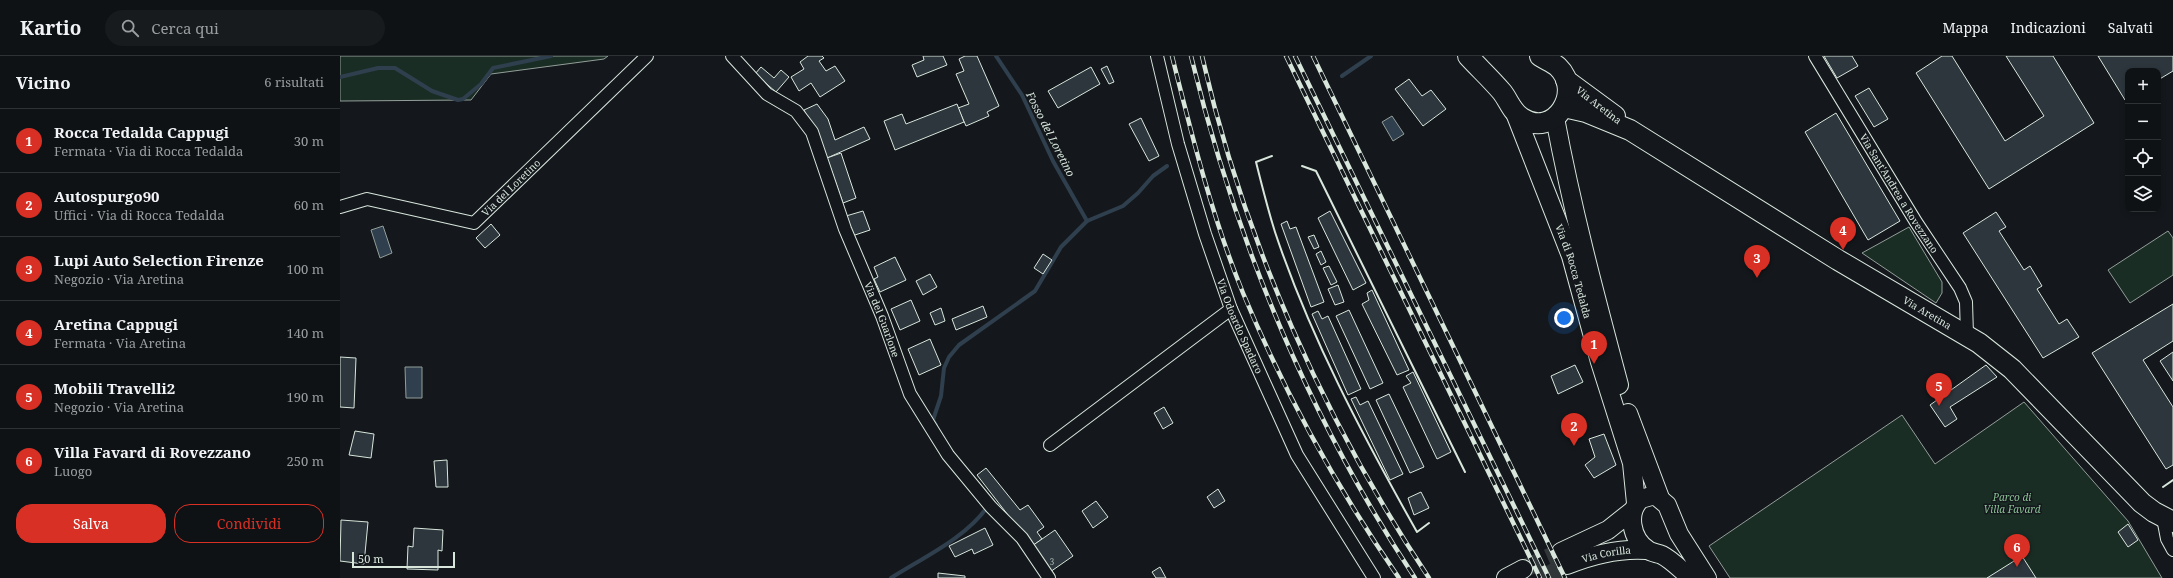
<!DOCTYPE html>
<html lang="it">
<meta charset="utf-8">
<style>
body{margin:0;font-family:"Noto Serif",serif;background:#181b1e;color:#f1f3f6}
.controls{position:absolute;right:12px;top:12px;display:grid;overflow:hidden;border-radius:8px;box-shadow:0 2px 6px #0003}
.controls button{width:36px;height:36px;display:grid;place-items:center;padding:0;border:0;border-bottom:1px solid #2f3234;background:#0f1215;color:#f1f3f6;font:20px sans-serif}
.scale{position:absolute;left:12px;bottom:10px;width:103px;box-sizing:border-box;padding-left:4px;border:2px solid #d8e6dc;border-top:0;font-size:11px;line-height:14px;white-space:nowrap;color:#d8e6dc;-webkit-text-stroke:3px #14181c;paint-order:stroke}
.you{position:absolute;left:1224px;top:262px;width:14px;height:14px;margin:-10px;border:3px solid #fff;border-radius:50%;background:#1a73e8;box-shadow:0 0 0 6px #1a73e833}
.badge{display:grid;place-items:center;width:26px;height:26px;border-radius:50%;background:#d93025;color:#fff;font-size:13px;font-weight:700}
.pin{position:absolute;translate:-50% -33px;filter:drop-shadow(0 1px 2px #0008)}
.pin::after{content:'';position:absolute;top:21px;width:14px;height:12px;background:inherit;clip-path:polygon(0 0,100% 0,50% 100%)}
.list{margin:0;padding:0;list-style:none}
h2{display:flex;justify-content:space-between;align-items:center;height:52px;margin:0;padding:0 16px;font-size:17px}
h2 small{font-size:13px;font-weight:400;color:#9b9ea0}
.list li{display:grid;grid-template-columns:26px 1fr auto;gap:12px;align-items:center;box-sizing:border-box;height:64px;padding:0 16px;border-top:1px solid #2f3234}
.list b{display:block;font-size:15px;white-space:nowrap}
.list p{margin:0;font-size:13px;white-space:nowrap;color:#9b9ea0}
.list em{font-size:13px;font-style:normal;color:#9b9ea0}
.actions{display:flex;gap:8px;padding:12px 16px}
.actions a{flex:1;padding:9px 0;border:1px solid #d93025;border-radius:16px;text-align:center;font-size:14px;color:#d93025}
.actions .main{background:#d93025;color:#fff}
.icon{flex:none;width:22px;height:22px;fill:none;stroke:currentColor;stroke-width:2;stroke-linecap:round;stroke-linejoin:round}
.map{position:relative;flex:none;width:1833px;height:522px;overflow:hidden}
header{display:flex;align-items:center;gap:24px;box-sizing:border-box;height:56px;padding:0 20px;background:#0f1215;border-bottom:1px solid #2f3234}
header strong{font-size:19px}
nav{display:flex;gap:22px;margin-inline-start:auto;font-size:14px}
.search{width:280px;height:36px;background:#181b1e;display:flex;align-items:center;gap:10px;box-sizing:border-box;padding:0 14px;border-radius:22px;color:#9b9ea0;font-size:15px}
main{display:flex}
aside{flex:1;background:#0f1215}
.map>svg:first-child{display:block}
</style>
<header>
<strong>Kartio</strong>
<div class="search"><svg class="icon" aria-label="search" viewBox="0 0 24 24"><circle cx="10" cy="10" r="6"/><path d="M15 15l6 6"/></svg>Cerca qui</div>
<nav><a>Mappa</a><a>Indicazioni</a><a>Salvati</a></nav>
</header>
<main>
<aside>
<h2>Vicino<small>6 risultati</small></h2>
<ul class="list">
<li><span class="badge">1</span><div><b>Rocca Tedalda Cappugi</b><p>Fermata · Via di Rocca Tedalda</p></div><em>30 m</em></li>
<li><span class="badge">2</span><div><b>Autospurgo90</b><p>Uffici · Via di Rocca Tedalda</p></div><em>60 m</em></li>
<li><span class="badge">3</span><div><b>Lupi Auto Selection Firenze</b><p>Negozio · Via Aretina</p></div><em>100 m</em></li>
<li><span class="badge">4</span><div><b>Aretina Cappugi</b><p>Fermata · Via Aretina</p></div><em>140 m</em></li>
<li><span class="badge">5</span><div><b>Mobili Travelli2</b><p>Negozio · Via Aretina</p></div><em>190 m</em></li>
<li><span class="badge">6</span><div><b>Villa Favard di Rovezzano</b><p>Luogo</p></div><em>250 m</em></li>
</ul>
<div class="actions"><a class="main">Salva</a><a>Condividi</a></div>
</aside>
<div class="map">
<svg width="1833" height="522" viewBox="0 0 1833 522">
<rect width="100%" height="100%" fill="#14181c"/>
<g fill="#1a2d24" stroke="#939e99">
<path d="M0,0H268L264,3L151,18L131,44L0,45Z"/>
<path d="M1569,171L1602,226V237L1596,247L1522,197Z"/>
<path d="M1828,175L1833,182V219L1790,247L1768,214Z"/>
<path d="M1684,346L1788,465L1822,522H1390L1369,490L1562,359L1595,408Z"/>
</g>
<g fill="#2f3f4d" stroke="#939e99">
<path d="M1052,60L1064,78L1053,85L1042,66Z"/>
<path d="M43,170L52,197L40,202L31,174Z"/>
<path d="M65,311H82V342H66Z"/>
</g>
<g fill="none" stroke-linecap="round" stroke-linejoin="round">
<g stroke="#2f3f4d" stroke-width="4">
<path d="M656,0L682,39L713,105L747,165"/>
<path d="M1002,20L1031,0"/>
<path d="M0,21L38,12H55L92,35L118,44L123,43L141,28L153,12L211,0"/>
<path d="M596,369L593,364L601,340L604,312L609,301L619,289L695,235L721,191L747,165L783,150L798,137L813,120L827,110"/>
<path d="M551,522C584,501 626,482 648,450"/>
</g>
</g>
<g fill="#2c363c" stroke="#d8e6dc">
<path d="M468,0H482L484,2L479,5L486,15L495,10L505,25L480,41L471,27L459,35L451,21L464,13L460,6Z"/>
<path d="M583,0H603L607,9L577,21L572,9L584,4Z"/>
<path d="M625,0H637L659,50L647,56L649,60L626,70L618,52L629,48L616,18L624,15L619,3Z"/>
<path d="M1484,0H1512L1518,10L1497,22Z"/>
<path d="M1602,0H1612L1665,85L1704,60L1666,0H1713L1754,67L1649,133L1576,17Z"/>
<path d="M1758,0H1833V15L1818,24V15H1788V43L1785,44Z"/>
<path d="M767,10L774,26L769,28L761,13Z"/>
<path d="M421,11L434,22L441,14L449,21L436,36L415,18Z"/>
<path d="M751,11L760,28L718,52L708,35Z"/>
<path d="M1069,23L1082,40L1091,34L1106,53L1083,70L1055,33Z"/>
<path d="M1529,32L1548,63L1534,71L1515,40Z"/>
<path d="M477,48L488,63L495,84L524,71L530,83L487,102L464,54Z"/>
<path d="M617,48L624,66L555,94L544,65L562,58L566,68Z"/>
<path d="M1496,57L1560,165L1528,184L1465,76Z"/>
<path d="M801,62L819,100L809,105L789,68Z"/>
<path d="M501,97L516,142L503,147L487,102Z"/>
<path d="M523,155L530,174L512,180L506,160Z"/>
<path d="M990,155L1026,227L1013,234L978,162Z"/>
<path d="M1656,156L1666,171L1659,175L1684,214L1690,210L1702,230L1697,233L1719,268L1727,263L1739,281L1703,302L1623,177Z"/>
<path d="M947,165L950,173L956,171L984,246L971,251L941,168Z"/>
<path d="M151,168L160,179L145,192L136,182Z"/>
<path d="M974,179L979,191L974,193L968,181Z"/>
<path d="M981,195L986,206L981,209L976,198Z"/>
<path d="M703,198L712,204L703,218L694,212Z"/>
<path d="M555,201L566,224L540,236L534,223L538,221L534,211Z"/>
<path d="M989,210L997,226L991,229L983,212Z"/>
<path d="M590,218L597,231L583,239L576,225Z"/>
<path d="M998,229L1004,246L995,249L988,233Z"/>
<path d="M1032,234L1069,314L1057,319L1022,248L1029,244L1027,237Z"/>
<path d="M571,244L580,265L560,274L551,253Z"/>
<path d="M1833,248V285L1803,304L1833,351V409L1826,413L1752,297Z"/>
<path d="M643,250L647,261L616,274L612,263Z"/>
<path d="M601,252L605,265L595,269L590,257Z"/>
<path d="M1009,254L1043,327L1030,333L996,260Z"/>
<path d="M978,255L982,263L988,260L1021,333L1008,339L972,258Z"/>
<path d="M590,283L601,309L579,319L568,293Z"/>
<path d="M1833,296V325L1820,305Z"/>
<path d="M0,301L16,302L14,352L0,351Z"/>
<path d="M1235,309L1243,326L1218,338L1211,320Z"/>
<path d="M1646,309L1657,321L1610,351L1617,363L1605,371L1590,349Z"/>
<path d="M1073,316L1111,396L1097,403L1063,331L1071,327L1066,320Z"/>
<path d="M1049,338L1084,411L1070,417L1036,344Z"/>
<path d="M1016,341L1020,349L1028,345L1063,418L1050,424L1011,343Z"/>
<path d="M824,351L833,367L823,373L814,357Z"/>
<path d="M15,375L34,378L31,402L9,399Z"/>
<path d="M1264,378L1276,409L1254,422L1245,409L1255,401L1249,383Z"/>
<path d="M107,404L108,431H96L94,405Z"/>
<path d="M646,412L680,454L688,449L704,471L697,476L702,483L692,490L637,419Z"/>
<path d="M878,433L885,445L874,452L867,441Z"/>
<path d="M1081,436L1089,452L1074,459L1068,442Z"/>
<path d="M756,445L768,461L753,472L742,455Z"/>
<path d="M1,464L28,466L24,508L0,505Z"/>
<path d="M1788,468L1798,484L1788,491L1778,476Z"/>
<path d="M74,472L103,474L102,495L98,494V514L67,513L68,490L73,491Z"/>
<path d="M645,472L653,489L634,498L632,493L615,501L609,490Z"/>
<path d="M715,474L733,500L710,516L692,490Z"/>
<path d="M1682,500L1696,522H1647Z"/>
<path d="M820,511L826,522H816L812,516Z"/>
<path d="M598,517L625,520V522H598Z"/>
</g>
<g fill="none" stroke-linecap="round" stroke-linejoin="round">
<g stroke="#313739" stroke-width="18" stroke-dasharray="18 9" stroke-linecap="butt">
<path d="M1183,513L1221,496"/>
<path d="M1203,522L1227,509"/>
</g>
<g stroke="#d8e6dc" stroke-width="14">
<g id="street">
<path id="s1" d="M392,0L427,38L456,55L472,76L505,173L542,260L570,338L608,399L651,451L682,482L709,522"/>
<path id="s2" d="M817,0L838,88L865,178L891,253L957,399L1034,522"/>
<path id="s3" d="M1475,0L1576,166L1620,232L1626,246L1627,279"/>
<path id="s4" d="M0,151L27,143L134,167L307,0"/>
<path d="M710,389L891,253"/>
<path d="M1823,462L1827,483L1833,494"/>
</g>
</g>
<g stroke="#d8e6dc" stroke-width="20">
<g id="secondary">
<path id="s5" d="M1175,57L1231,200L1260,306L1292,407L1296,447"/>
<path d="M1215,62C1232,153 1255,239 1279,329"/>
<path d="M1288,357L1320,442"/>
<path d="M1221,496L1268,474L1292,455"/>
<path id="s6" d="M1227,509C1254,498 1279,492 1307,494"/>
<path d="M1166,522L1183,513"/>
<path d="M1351,522C1342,515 1332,504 1322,499C1318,497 1312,497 1308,494C1291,483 1286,456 1301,443L1315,439L1327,449L1339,478L1367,522"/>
</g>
</g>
<g stroke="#d8e6dc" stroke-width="22">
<g id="primary">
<path d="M1128,0C1139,12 1151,23 1162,36C1169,45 1172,56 1182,62C1214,83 1244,36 1218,11C1214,7 1206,4 1200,0"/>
<path d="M1226,24L1275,60"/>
<path id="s7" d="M1224,51L1246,56L1290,74L1498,204L1639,287L1672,313L1802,447L1814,456L1833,466"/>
</g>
</g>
<use href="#street" stroke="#14181c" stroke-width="12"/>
<use href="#secondary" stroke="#14181c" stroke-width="18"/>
<use href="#primary" stroke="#14181c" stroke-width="20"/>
<g stroke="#d8e6dc" stroke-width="4.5">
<g id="rail">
<path d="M832,0C852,80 872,161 903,237C945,338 997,432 1059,522"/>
<path d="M851,0C896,186 969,362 1075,522"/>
<path d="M862,0C904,185 984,364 1089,522"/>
<path d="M946,0L1200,522"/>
<path d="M955,0L1209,522"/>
<path d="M973,0L1225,522"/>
</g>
</g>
<use href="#rail" stroke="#14181c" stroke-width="3" stroke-dasharray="9" stroke-linecap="butt"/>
<g stroke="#d8e6dc" stroke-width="2">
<path d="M932,100L916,106C922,130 928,154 935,176C970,281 1023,380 1077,476L1089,467"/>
<path d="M962,110L976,115L1125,416"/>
<path d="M1823,431L1833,424"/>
</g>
</g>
<g text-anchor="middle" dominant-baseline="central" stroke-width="3" stroke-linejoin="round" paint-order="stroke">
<g font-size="8" fill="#adbab4">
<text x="712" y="505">3</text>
</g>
<g font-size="10" fill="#d8e6dc" stroke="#14181c">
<text transform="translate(1259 49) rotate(38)">Via Aretina</text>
<text stroke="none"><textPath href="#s4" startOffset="189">Via del Loretino</textPath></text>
<text stroke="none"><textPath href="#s3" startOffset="161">Via Sant'Andrea a Rovezzano</textPath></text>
<text stroke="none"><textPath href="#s5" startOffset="169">Via di Rocca Tedalda</textPath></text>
<text stroke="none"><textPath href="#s7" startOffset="419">Via Aretina</textPath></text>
<text stroke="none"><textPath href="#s1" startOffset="312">Via del Guarlone</textPath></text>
<text stroke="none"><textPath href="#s2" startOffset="283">Via Odoardo Spadaro</textPath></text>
<text stroke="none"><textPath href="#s6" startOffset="41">Via Corilla</textPath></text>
</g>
<g font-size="10" font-style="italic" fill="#8ac095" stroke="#14181c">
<text x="1672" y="441">Parco di<tspan x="1672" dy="12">Villa Favard</tspan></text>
</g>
<g font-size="11" font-style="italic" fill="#d8e6dc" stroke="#14181c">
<text transform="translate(711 78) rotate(63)">Fosso del Loretino</text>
</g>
</g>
</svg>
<div class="controls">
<button>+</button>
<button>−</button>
<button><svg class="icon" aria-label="locate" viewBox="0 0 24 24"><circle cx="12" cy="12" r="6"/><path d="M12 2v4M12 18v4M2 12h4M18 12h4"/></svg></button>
<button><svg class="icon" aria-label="layers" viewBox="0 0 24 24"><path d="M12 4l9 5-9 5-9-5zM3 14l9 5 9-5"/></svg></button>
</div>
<div class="scale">50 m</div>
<div class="you"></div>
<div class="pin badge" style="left:1254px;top:308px">1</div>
<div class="pin badge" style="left:1234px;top:390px">2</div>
<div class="pin badge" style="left:1417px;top:222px">3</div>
<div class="pin badge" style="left:1503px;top:194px">4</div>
<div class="pin badge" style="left:1599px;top:350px">5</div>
<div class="pin badge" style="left:1677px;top:511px">6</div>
</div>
</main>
